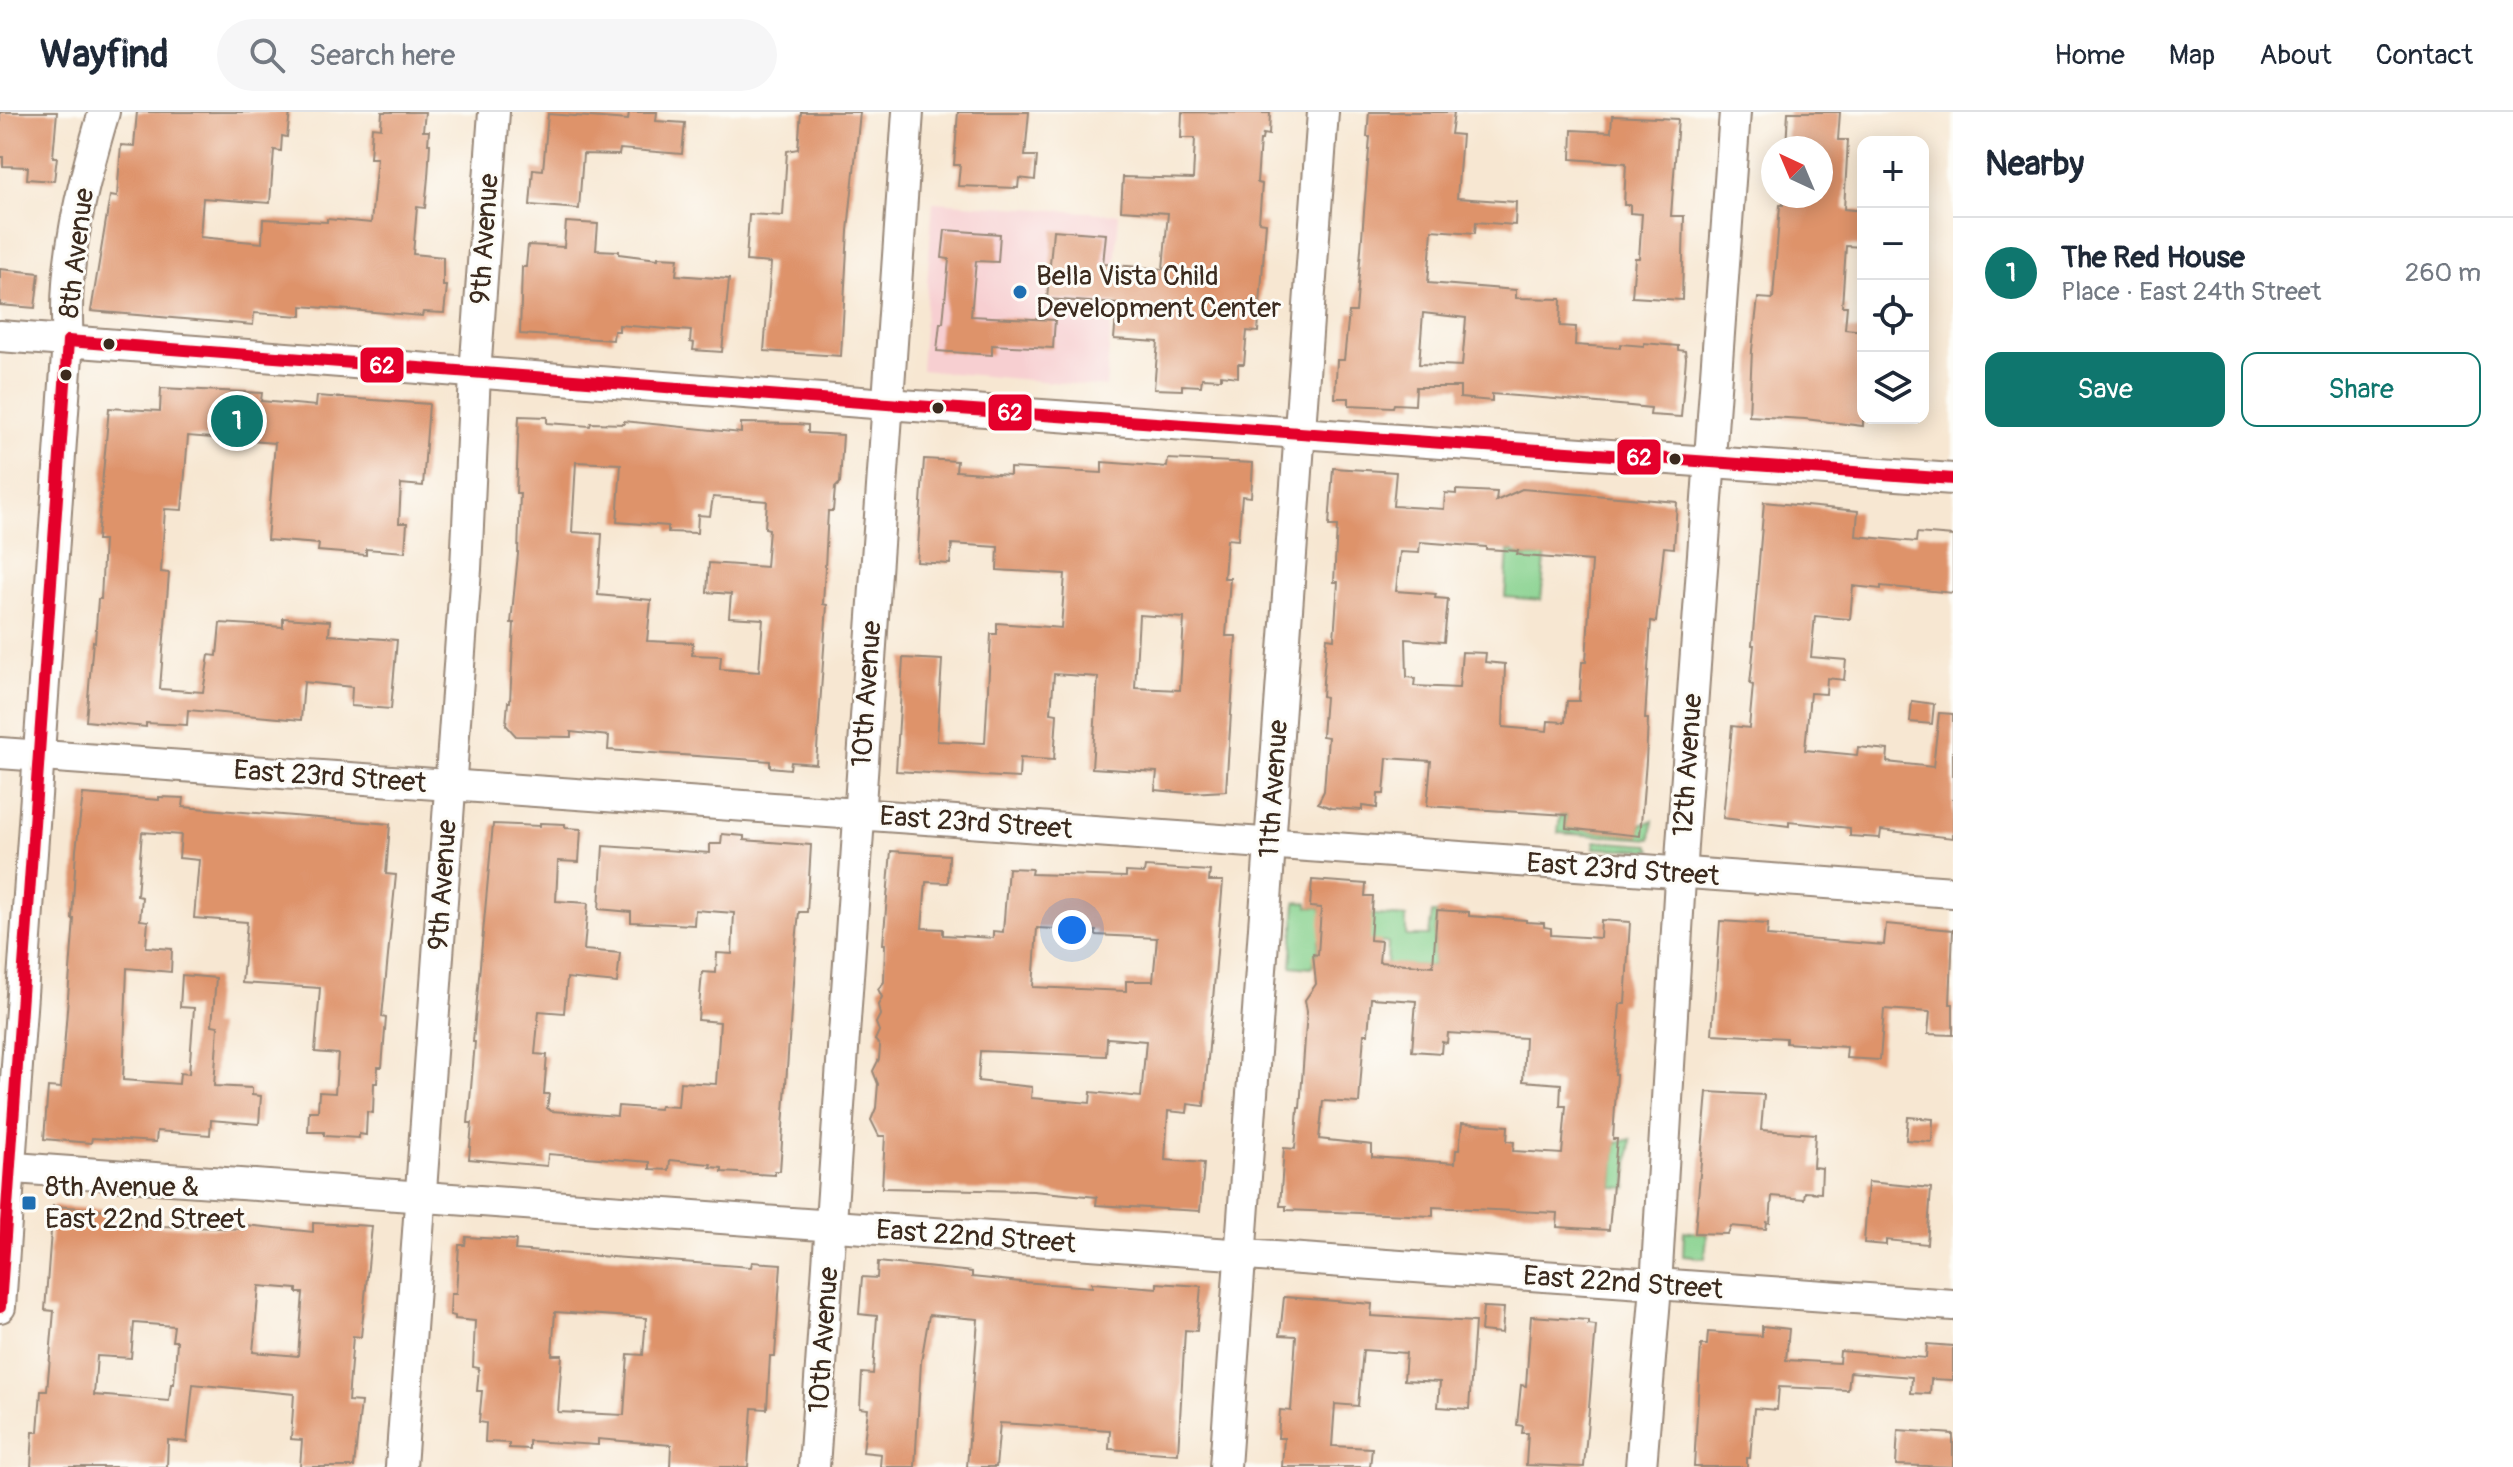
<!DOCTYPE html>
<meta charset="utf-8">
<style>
body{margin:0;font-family:Pangolin,sans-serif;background:#f6f6f7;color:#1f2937}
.controls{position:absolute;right:24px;top:24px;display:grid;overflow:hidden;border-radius:16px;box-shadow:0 4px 20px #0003}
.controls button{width:72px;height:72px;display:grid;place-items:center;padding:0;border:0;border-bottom:2px solid #e0e1e3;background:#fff;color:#1f2937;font:40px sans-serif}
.compass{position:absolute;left:1761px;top:24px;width:72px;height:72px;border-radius:50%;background:#fff;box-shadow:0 4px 20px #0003;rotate:316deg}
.you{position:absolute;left:1072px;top:818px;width:28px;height:28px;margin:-20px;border:6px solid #fff;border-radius:50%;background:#1a73e8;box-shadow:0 0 0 12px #1a73e833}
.badge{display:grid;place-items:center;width:52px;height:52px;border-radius:50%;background:#0f766e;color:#fff;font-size:26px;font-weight:700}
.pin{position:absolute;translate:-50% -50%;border:4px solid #fff;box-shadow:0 2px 8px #0006}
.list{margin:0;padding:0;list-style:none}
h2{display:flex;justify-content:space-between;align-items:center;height:104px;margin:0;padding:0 32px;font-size:34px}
h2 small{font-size:26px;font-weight:400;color:#747a83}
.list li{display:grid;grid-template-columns:52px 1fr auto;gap:24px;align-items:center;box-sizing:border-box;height:112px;padding:0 32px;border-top:2px solid #e0e1e3}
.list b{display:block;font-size:30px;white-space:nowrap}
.list p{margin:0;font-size:26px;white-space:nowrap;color:#747a83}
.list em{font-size:26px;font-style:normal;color:#747a83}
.actions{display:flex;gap:16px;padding:24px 32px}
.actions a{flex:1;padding:18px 0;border:2px solid #0f766e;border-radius:16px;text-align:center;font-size:28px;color:#0f766e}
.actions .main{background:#0f766e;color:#fff}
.icon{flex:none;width:44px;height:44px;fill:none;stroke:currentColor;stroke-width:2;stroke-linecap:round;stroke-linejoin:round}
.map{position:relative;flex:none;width:1953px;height:1355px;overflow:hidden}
header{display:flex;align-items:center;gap:48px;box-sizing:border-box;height:112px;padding:0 40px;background:#fff;border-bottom:2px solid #e0e1e3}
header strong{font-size:38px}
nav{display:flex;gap:44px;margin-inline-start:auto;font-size:28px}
.search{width:560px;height:72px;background:#f6f6f7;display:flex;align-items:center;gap:20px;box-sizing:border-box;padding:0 28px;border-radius:44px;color:#747a83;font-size:30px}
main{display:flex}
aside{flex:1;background:#fff}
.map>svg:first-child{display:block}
</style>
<header>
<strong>Wayfind</strong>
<div class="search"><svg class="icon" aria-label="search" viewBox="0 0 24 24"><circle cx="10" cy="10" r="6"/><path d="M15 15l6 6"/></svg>Search here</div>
<nav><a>Home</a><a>Map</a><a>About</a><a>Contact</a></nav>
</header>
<main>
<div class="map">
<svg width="1953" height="1355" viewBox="0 0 1953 1355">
<rect width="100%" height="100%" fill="#fdfcf7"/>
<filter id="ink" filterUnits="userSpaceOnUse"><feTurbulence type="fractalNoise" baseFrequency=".0125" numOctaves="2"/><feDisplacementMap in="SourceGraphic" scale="16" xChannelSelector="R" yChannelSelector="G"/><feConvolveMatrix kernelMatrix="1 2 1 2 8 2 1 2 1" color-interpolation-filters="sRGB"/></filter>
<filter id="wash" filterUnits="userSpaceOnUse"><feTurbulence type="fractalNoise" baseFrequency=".006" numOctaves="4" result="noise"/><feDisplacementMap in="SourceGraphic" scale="32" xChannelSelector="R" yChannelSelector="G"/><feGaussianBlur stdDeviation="1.8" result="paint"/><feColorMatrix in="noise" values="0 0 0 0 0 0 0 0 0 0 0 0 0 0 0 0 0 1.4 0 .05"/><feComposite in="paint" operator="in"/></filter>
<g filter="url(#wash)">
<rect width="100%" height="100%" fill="#f7e7d2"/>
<path fill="#f7cfd1" d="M933,90L1119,102L1106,275L921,258Z"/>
<g fill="#88d28f" stroke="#627e56" stroke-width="2">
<path d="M1546,436L1541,488L1505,485L1508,438L1525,445H1540Z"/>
<path d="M1560,703L1567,704L1566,716L1639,724L1641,713L1653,708L1651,727L1558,721Z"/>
<path d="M1595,729L1649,733L1652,738L1594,736Z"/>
<path d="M1296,790L1308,791V795L1321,796V799L1406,805V824H1429L1432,801H1437L1433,854L1387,852L1388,831L1319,828L1318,843H1315L1314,852L1311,856L1291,854Z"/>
<path d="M1631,1027L1627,1076L1613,1075L1616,1031Z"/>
<path d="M1684,1119L1707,1122L1705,1146L1683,1144Z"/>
</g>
<g id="blocks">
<g fill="#de936a" fill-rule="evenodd">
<path d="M0,0H57L53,45H57L54,69L27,67L28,55L3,54V45H0Z"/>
<path d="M137,0H290L287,25L282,24L281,39L274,38L270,91L203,86L200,125L262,131L263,107L327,110V107L371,111L377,46H370L372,15L381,16L382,0H425L423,19H429L428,32H430L428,65L425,96L417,95L413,142L443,145V174H447L444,201L423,200L422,204L302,194V204L254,201L253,213L91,199L110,84L117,85L121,33L134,34Z"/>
<path d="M629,0H657L656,9L685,11L682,42L620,37L619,43L583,42L579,97L530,93L533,57L543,58L548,2L628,8Z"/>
<path d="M801,0H860L848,119L841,244L764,239L771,151L746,149L749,102L783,104L787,39L798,37Z"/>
<path d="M958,0H1029L1025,44H1037L1035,68L1019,66L1018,76L958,74L960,53H954Z"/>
<path d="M1182,0L1270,1L1269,23L1263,22L1262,28H1260L1257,71L1262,72L1259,110L1266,111L1258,220L1247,219L1244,252H1238V265L1221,263V267L1202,266L1201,274L1182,273V278L1154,277L1158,230L1114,227L1117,192L1047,187L1053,118L1106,122L1103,152L1163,157L1168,101L1121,98L1123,65L1193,67L1195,26H1181Z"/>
<path d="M1369,0H1454L1451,22L1462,23L1457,86L1516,90L1515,113L1476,110L1475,121L1432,118L1428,171L1516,178V186L1561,187L1560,214L1576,215L1575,233L1620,236V232L1644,234V231L1678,234V238L1685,239L1686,246L1681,305L1650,303L1651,296L1555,287L1492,282V289L1460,286V275H1416L1415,293L1394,292L1393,295L1349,293V286H1335L1337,248H1344L1349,200H1356L1370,25H1367ZM1423,201L1466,206L1462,254L1419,252Z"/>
<path d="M1788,0H1840L1838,28H1848L1844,97L1863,99V135L1846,134L1842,194H1847L1845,217L1863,219V314L1805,307L1749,304L1752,238L1758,186L1773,187L1780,93H1783L1784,84H1821V36H1786Z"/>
<path d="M1612,4L1678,7L1671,104H1684L1682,188L1632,185L1635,146H1639L1642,102L1630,101V93H1624L1626,51L1571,47L1572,18L1611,20Z"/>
<path d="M566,110L598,112L596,138L619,139V142L658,147V145L678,146L676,163L729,167L722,240L693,238L694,231L690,230L691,219L619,213V219H614L613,228L520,222L522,155H526L528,133L564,135Z"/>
<path d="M945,118L1000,122L998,150L976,149L971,204L1055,208L1053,236L992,233V243L937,239L940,211H943L949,147L942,146Z"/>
<path d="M0,157L39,161L35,196L0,193Z"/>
<path d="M161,276L262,281L261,289L316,294L317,284L429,292L423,374L401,372L399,411H407L405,440L366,437V443L318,439L319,432L267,428L275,331L188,324L182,398L165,397L161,460L169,461L160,577L203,580L209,543L217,544L220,511L283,515V506L330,509L329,523L397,528L391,597L351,594L352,575L304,570L301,608L188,598L187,613L146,611V615L86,609L93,529L95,530L98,487H101L104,428H97L109,296L160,299Z"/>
<path d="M519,304L547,305V311L590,314L591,311L624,312V309L741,321V311L796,312L808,313V321L843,323L840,371L835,376L833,399H828L823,492L827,493L816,652L791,650L790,657L770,655V649L608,638L609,624L571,620V625L516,624L506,613L508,590H510L514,511H511L518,442L520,381H516ZM576,350L621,352L617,410L668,414V420L697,421L698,403L710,404L713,385L767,389L765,416L769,417L766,455L709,451L707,480L731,482L729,505L763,507L759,560L720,557L721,544L692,543L693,531L647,529L651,488L598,483L602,422L572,420Z"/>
<path d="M924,347L957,349L956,359L1010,363V356L1102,361V350L1167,355L1168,347L1253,351L1251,385L1242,384L1238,428L1227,427L1224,466H1230L1226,524H1236L1226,679L1189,681L1155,678L1157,660L1092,656L1098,565L1054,562L1051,601L1057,602L1054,648L1020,646L1019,666L896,659L903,546L942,548L937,629L985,631L991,522H997V511L1061,516L1065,462L997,458L998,435L952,432L950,452L917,450ZM1139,503L1184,506L1180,578L1135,576Z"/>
<path d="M1333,356L1396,360L1393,394L1444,397L1445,381L1456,382V378L1497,380L1496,389L1522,377L1677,390L1674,436L1664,435L1656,510L1651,509L1645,607H1648L1646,649L1640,724L1566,716L1567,703L1427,694L1431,649L1387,646L1384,682H1378L1377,696L1362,694V698L1331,696L1318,691L1324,679L1328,625L1322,624L1325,585L1322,584L1324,556L1327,526L1334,527L1338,470H1334L1337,414H1329ZM1420,430L1486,435V437L1518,439L1517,442L1524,444L1592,449L1586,550H1582L1579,589H1567L1565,610L1548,609L1547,619L1503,615L1505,552L1485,550L1486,541L1462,540L1459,576L1414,574L1415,566L1407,565L1406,527L1444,530L1448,487L1435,486L1436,482L1396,479L1400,440L1419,441Z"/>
<path d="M1764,390L1858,399L1856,424L1916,430L1917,421L1953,424V481L1881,474V477L1853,474L1850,507L1815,504L1811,545L1846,548L1844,568L1827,566L1826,582L1810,581L1805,638L1857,643L1858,635L1888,638L1887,650L1933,655L1939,601L1953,602V726L1881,718L1880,726L1850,724V716L1789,710V714L1723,706L1732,614L1749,616L1753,573L1750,572L1754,533H1752Z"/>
<path d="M1912,589L1934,592L1932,612L1910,610Z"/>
<path d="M83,682L159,688V685L184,686L183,695L390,712L386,762L396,763L382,905L386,906L382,955H378L377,971H374L373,1001L367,1000L366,1023L359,1022V1026L324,1024V1020H308L309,999H318L319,980L335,981L338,942L315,940L320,876L242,871L247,810L194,806L199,748L179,746L181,723L142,720L137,784L142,785L140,808L148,809L146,835L172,837L171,860L127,856L123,968L179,972L180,961L189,962L194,896L180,895L182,863L216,866L212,913L218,914L214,974L252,976V983L261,984L259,1012L211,1008L210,1023L157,1019L156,1030L92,1026L91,1031L44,1027L48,975L61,976L74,807H72L76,738Z"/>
<path d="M540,711L565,712V716L581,717L579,750L558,749L556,789L588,791L584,838L620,841L617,871L567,866L564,901L539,899L535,942L547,943L544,982H549L547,996L551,999L617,1004L618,994L659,997L660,994L678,995L680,970L716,972L720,910L698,908L702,860L716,861L717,841L732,842L734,801L695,798L694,813L631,810V800L599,797L603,734L710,741V732H721L722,722L744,724V728L811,733L807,800H799L795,841L780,1059H775V1063L722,1060V1056L710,1055L711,1052L670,1048L669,1058L650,1057V1050L548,1042L547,1054L469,1047L472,1011H468L475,930H473L493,712L540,714Z"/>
<path d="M891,739L949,743L948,771L926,770L922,816L943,817V823L993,826V819L1003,820L1008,756L1032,757L1031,762L1126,765V760L1144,761L1145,755L1210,759L1209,769H1223L1204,994L1188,992L1187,1001L1168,999L1165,1048L1204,1051L1200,1099L1096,1093L1097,1085L1033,1079L882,1076L885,1024H879L871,1008L876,996L878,972L873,959L879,947L880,934L875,928L879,919L876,911L880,903L878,893L882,885L878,877L884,870L885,832H883ZM1037,816L1096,819V823L1157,826L1153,869H1126V879L1033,875ZM1107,926L1146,929L1141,985L1091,980L1090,991L1031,986L1032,975L978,969L980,939L1106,944Z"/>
<path d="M1312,768L1366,772L1365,784H1373L1370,828L1381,829L1379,850L1433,854L1437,798L1469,800V804L1526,808V810L1544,811V815L1551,816V823L1600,826L1601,808L1630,810L1625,892H1620L1615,962H1617L1613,1027H1617L1609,1118L1557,1115L1558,1101L1433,1095V1104L1286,1098V1094H1280L1284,1036L1295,1037L1298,996H1300L1307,899L1305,888L1316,872L1313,842L1318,843L1321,796L1310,795ZM1371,886L1416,889L1412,939L1441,941L1442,930L1447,931L1448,921L1525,926L1523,969L1561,972L1560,994H1566L1562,1042L1513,1039L1514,1030L1507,1029L1508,1014L1462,1011L1459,1038H1456L1455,1051L1372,1045V1033L1319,1027L1323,989L1359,991L1364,922H1368Z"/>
<path d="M1720,809L1768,812L1767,824L1884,833L1886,812L1953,818L1950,892H1953V923L1928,922L1930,900L1884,897L1880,948L1846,946L1847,935L1786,931V926L1712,922Z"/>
<path d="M1707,980L1764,983L1761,1018L1815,1022L1813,1055L1822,1056L1821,1081L1805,1080L1804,1087L1772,1084L1770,1111L1767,1110L1766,1117L1731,1114L1728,1122L1695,1121Z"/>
<path d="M1908,1005L1933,1007L1932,1030L1906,1028Z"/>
<path d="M1868,1070L1931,1076L1927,1132L1886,1128V1133L1864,1131Z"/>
<path d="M53,1094L108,1098L107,1109L162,1114L245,1117V1113L313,1120V1111L372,1114L361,1225L353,1224L348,1289L361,1290L354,1355H300L302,1328L291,1327L294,1282L193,1272L187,1330L168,1328L167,1355H31L33,1320H38L41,1279H47L54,1199L45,1198ZM259,1174L297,1177V1181H303L298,1244L253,1240ZM134,1211L174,1214L172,1229H177L174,1272H171L169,1289L94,1283L97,1244L131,1246Z"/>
<path d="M466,1125L516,1128L515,1138L751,1155L752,1150L781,1152L775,1244H770L767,1297L752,1296L748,1355H670L671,1333L598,1327V1333L529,1329V1337L509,1336V1331L485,1330L486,1311L479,1310L482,1279H477L479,1256L473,1255L475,1209L455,1207V1204L450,1203L451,1182H456L459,1133H465ZM555,1200L646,1206L643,1243L628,1242L624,1303L558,1300L562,1243H552Z"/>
<path d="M878,1150L972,1160V1165L1021,1170L1092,1175V1171L1157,1176V1171L1201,1174L1197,1219L1185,1218L1178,1342L1109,1337L1110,1318L1000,1311L996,1355H967L978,1207L929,1203L921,1250L915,1355H880L881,1342L863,1340L868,1297L860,1296L862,1261L873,1262L877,1204L859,1202L862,1165L877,1166Z"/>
<path d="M1284,1185L1372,1192L1371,1204L1475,1210L1469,1297L1438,1295L1440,1270L1404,1268L1406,1241L1363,1238L1358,1294L1335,1292L1332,1334L1372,1336L1370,1355H1282L1284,1326H1278L1280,1298L1291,1299L1296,1224L1280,1223Z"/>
<path d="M1483,1195L1504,1196L1502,1221L1481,1219Z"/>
<path d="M1531,1204L1588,1208V1212L1596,1213L1584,1355L1526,1353L1528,1321H1522L1523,1314L1517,1313L1521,1273L1526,1274Z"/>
<path d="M1762,1214L1789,1217L1786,1248L1839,1251L1840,1239L1926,1246L1927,1232L1953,1234V1268L1931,1267L1930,1282L1911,1281L1912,1265L1850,1260L1848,1278L1779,1275L1777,1298L1754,1296L1750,1346H1747V1355H1694L1701,1233H1707L1708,1220L1762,1224Z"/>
<path d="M1898,1318L1953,1322V1355L1896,1353Z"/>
</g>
</g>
</g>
<g filter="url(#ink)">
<use href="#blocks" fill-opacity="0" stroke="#998878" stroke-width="2"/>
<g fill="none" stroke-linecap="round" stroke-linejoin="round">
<g stroke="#998878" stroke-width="34">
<g id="minor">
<path d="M0,224L887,292L1953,367"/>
<path d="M0,641L1953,780"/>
<path d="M0,1055L1953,1193"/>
<path d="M0,1195L68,229C62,151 82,74 104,0"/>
<path d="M401,1355L466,457L475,262L494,0"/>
<path d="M814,1355L908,0"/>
<path d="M1225,1355L1323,0"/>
<path d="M1641,1355L1656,1174L1682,733L1735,0"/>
</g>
</g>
<use href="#minor" stroke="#fff" stroke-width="30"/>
<g stroke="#fdfcf7" stroke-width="18">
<g id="bus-1">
<path d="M68,229L887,292L1953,367"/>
<path d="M0,1195L68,229"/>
</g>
</g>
<use href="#bus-1" stroke="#e4002b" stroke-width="12"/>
</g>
</g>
<g fill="#1f6fb2" stroke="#fdfcf7" stroke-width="3">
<circle cx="1020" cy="180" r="8"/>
<rect x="21" y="1083" width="16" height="16" rx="4"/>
</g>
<g fill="#3b2a1e" stroke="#fdfcf7" stroke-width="3">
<circle cx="109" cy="232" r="7"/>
<circle cx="66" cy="263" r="7"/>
<circle cx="938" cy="296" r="7"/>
<circle cx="1675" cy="347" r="7"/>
</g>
<g text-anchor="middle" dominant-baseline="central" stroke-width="6" stroke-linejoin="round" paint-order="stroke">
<g font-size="28" fill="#3b2a1e" stroke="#fdfcf7">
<text transform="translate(485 127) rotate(-86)">9th Avenue</text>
<text transform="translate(77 141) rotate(-83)">8th Avenue</text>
<text transform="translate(867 582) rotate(-86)">10th Avenue</text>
<text transform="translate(1688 653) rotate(-86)">12th Avenue</text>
<text transform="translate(330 665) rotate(4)">East 23rd Street</text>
<text transform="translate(1274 677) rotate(-86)">11th Avenue</text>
<text transform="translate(976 711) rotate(4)">East 23rd Street</text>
<text transform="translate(1623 758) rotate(4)">East 23rd Street</text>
<text transform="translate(443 773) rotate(-86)">9th Avenue</text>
<text transform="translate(976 1125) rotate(4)">East 22nd Street</text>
<text transform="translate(1623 1171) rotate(4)">East 22nd Street</text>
<text transform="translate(824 1228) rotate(-86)">10th Avenue</text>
</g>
<g font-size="28" fill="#3b2a1e" stroke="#fdfcf7" text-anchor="start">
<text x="1036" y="164">Bella Vista Child<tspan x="1036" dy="32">Development Center</tspan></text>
<text x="45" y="1075">8th Avenue &amp;<tspan x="45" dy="32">East 22nd Street</tspan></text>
</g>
</g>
<g stroke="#fdfcf7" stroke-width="3">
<rect x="359" y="234" width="46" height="38" rx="8" fill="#e4002b"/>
<rect x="987" y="281" width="46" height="39" rx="8" fill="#e4002b"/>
<rect x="1616" y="326" width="46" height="38" rx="8" fill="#e4002b"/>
</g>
<g font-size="22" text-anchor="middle" font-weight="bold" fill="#fff">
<text x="382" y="261">62</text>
<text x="1010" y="308">62</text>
<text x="1639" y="353">62</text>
</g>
</svg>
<div class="controls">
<button>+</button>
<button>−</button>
<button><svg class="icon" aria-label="locate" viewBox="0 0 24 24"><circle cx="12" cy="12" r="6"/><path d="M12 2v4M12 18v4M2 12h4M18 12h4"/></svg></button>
<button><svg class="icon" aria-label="layers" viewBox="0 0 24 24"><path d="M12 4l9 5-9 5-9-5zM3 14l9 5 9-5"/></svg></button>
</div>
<svg class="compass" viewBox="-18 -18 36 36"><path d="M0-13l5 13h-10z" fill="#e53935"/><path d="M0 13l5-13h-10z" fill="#747a83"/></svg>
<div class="you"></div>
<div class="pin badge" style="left:237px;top:309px">1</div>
</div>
<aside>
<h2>Nearby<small></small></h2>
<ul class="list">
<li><span class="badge">1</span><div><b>The Red House</b><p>Place · East 24th Street</p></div><em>260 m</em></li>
</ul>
<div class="actions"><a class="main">Save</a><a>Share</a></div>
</aside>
</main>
